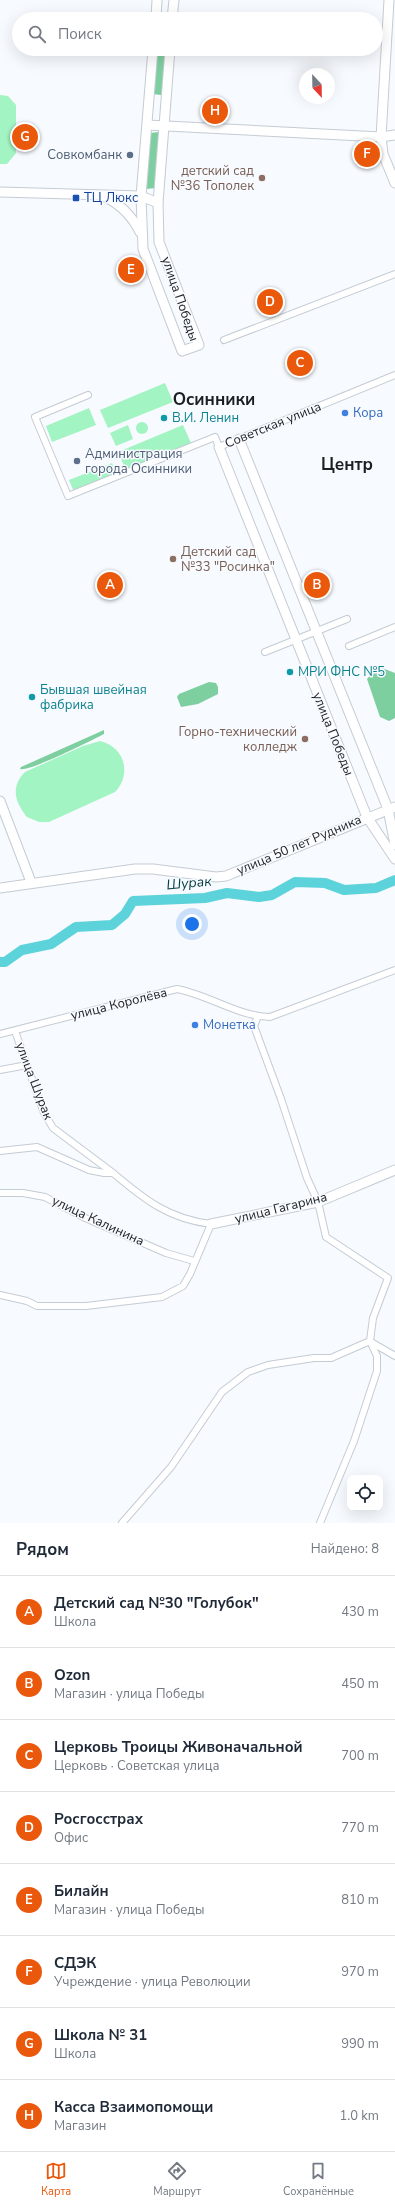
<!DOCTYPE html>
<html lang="ru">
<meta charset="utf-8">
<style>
body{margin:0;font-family:"Nunito Sans",sans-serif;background:#f6f6f7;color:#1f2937}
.controls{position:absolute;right:12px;bottom:12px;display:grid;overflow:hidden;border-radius:8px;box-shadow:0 4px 16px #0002}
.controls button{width:36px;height:36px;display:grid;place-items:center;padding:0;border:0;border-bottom:1px solid #e0e1e3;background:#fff;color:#1f2937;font:20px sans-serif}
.compass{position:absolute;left:299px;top:68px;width:36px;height:36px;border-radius:50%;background:#fff;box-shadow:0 4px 16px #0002;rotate:158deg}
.you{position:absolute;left:192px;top:924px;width:14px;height:14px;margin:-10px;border:3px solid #fff;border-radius:50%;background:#1a73e8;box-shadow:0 0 0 6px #1a73e833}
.badge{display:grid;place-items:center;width:26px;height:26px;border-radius:50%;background:#ea580c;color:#fff;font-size:13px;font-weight:700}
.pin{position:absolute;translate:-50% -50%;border:2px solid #fff;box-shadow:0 1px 4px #0006}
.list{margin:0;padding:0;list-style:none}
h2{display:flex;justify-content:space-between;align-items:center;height:52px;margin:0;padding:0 16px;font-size:17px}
h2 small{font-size:13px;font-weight:400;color:#747a83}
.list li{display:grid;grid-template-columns:26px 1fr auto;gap:12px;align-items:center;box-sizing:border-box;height:72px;padding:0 16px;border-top:1px solid #e0e1e3}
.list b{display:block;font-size:15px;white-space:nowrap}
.list p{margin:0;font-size:13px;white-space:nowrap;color:#747a83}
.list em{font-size:13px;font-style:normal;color:#747a83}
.icon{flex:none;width:22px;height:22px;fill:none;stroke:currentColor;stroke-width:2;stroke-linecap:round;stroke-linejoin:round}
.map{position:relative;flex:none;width:395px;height:1523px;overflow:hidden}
.search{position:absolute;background:#fff;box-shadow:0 4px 16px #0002;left:12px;right:12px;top:12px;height:44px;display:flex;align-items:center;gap:10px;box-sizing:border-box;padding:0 14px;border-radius:22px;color:#747a83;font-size:15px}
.sheet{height:628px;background:#fff}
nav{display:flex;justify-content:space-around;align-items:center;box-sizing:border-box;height:56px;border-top:1px solid #e0e1e3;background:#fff;font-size:11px;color:#747a83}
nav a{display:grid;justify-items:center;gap:2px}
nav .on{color:#ea580c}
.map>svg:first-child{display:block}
</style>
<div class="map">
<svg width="395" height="1523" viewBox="0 0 395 1523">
<rect width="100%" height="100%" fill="#f7fafe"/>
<g fill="#a3f4c3">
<path d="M0,95L8,96L16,105V153L7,164H0Z"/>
<path d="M165,383L173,402L108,428L100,410Z"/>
<path d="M89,408L96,425L52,442L46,426Z"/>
<circle cx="142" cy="428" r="6"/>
<path d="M128,425L133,439L116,446L110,433Z"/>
<path d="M183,425L191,443L126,470L118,452Z"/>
<path d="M112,463L117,475L74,492L69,480Z"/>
<path d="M100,741C125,747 132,774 115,792L49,822H39L27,817C15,802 10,787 25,772L83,746Z"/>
</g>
<g fill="#7ecfa0">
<path d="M155,49H168L164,92L161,95L152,94Z"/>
<path d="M159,132L160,134L156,188L146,189L150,133Z"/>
<path d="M382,668L395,673V718L389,721L380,717L367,679L374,671Z"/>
<path d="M209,682L216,683L218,687V694L198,704L181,707L177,697L179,694Z"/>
<path d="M104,730V734L100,736C88,742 29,772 20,769L21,767Z"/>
</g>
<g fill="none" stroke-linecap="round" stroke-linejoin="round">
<path stroke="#5cd3da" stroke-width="10" d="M0,962H5L22,950L51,944L76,927L112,925L125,914L133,901L205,898L227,893L259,897L272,895L295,882L325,883L344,890L376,888L395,880"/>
<g stroke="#c4ccd4" stroke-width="8">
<g id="street">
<path d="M224,340L395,274"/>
<path d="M88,395L35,417L68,496L215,437L219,447L395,375"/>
<path d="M349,646L395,627"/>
<path d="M265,652L347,619"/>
<path d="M258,1016L254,1026L281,1099L307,1178L318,1202L326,1237L388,1278L373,1318L370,1341"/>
<path d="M15,1031L44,1113L53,1128L113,1173"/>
<path d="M0,1034L177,989C209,995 237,1016 270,1017L395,970"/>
<path d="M0,1070L27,1065"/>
<path d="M0,1151L37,1147L89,1170L104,1173H113C145,1200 169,1219 211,1224L190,1274L183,1286L162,1297L86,1306H37L27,1301L0,1295"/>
<path d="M0,1193H23L45,1197L83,1217L166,1253L194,1261"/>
<path d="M371,1342L395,1356"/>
<path d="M122,1523L171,1467L222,1392L248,1372L268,1365L314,1358H331L370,1341"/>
<path d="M320,1523L354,1441L377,1371V1356L370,1341"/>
</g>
</g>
<g stroke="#c4ccd4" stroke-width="11">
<g id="secondary">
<path d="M389,0L381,137L383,154L395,183"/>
<path d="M156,19L157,0"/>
<path d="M172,19L174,0"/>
<path d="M153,49L141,196L143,249L182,351L199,345L159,242L158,203L170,49"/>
<path d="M147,125L381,137L395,135"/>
<path d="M0,192L141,196L158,203"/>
<path d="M105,197C122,205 132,216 140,232"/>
<path d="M239,439L388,809L395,845"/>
<path d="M219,447L367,817L395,859"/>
<path d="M0,801L31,882"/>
<path d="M0,888L135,869H153L216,877L226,876L395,807"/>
<path d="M211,1224L318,1202L395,1170"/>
</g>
</g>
<use href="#street" stroke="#fff" stroke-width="6"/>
<use href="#secondary" stroke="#fff" stroke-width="9"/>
</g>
<g fill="#5c6f8a" stroke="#f7fafe" stroke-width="1.5">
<circle cx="130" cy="155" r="4"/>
<circle cx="77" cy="461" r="4"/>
</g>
<g fill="#8d6e63" stroke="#f7fafe" stroke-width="1.5">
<circle cx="262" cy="178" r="4"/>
<circle cx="173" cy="559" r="4"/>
<circle cx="305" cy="739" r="4"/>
</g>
<rect fill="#1a4fb4" stroke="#f7fafe" stroke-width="1.5" x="72" y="194" width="8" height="8" rx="2"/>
<g fill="#3f7fe0" stroke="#f7fafe" stroke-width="1.5">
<circle cx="345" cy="413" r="4"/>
<circle cx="195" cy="1025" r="4"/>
</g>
<g fill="#0f9aa8" stroke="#f7fafe" stroke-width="1.5">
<circle cx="164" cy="418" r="4"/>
<circle cx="290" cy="672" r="4"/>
<circle cx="32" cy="697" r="4"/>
</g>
<g text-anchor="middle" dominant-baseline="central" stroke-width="3" stroke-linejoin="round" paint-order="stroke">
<g font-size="13" fill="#4e5e75" stroke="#f7fafe" text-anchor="end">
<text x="122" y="155">Совкомбанк</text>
<text x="85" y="454" text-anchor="start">Администрация<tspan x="85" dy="15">города Осинники</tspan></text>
</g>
<g font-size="13" fill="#785e54" stroke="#f7fafe" text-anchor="end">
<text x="254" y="171">детский сад<tspan x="254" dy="15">№36 Тополек</tspan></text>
<text x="181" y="552" text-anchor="start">Детский сад<tspan x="181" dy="15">№33 "Росинка"</tspan></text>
<text x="297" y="732">Горно-технический<tspan x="297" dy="15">колледж</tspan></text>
</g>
<g font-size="13" fill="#164399" stroke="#f7fafe" text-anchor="start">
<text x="84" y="198">ТЦ Люкс</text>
</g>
<g font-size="13" fill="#1c1f22" stroke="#f7fafe">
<text transform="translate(180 299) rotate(71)">улица Победы</text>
<text transform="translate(273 425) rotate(-22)">Советская улица</text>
<text transform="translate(333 734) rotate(68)">улица Победы</text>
<text transform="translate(299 845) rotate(-23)">улица 50 лет Рудника</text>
<text transform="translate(119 1004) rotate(-14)">улица Королёва</text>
<text transform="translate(34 1081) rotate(69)">улица Шурак</text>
<text transform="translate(281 1208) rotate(-14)">улица Гагарина</text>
<text transform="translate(98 1221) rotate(25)">улица Калинина</text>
</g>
<g font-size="13" fill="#366cbe" stroke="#f7fafe" text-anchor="start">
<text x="353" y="413">Кора</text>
<text x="203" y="1025">Монетка</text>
</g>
<g font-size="13" fill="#0d838f" stroke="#f7fafe" text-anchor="start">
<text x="172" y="418">В.И. Ленин</text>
<text x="298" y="672">МРИ ФНС №5</text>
<text x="40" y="690">Бывшая швейная<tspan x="40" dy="15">фабрика</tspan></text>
</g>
<g font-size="14" font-style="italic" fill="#013b3f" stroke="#f7fafe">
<text transform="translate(189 883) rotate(-5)">Шурак</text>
</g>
<g font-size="17" font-weight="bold" fill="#1c1f22" stroke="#f7fafe">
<text x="214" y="399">Осинники</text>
<text x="347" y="464">Центр</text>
</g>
</g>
</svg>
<div class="controls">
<button><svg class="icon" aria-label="locate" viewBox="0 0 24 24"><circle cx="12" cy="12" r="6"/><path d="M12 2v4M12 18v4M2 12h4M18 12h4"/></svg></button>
</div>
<svg class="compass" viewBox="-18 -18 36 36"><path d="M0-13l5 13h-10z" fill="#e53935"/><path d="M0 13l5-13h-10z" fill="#747a83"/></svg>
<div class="you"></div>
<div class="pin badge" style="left:110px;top:585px">A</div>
<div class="pin badge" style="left:317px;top:585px">B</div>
<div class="pin badge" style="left:300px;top:363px">C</div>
<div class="pin badge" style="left:270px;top:302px">D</div>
<div class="pin badge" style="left:131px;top:270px">E</div>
<div class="pin badge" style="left:367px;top:154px">F</div>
<div class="pin badge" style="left:25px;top:137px">G</div>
<div class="pin badge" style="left:215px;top:111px">H</div>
<div class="search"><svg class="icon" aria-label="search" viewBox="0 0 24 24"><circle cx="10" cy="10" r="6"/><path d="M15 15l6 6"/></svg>Поиск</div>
</div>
<section class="sheet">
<h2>Рядом<small>Найдено: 8</small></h2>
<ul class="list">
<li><span class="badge">A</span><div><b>Детский сад №30 &quot;Голубок&quot;</b><p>Школа</p></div><em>430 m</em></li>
<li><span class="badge">B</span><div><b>Ozon</b><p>Магазин · улица Победы</p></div><em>450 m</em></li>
<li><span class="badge">C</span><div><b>Церковь Троицы Живоначальной</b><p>Церковь · Советская улица</p></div><em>700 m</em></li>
<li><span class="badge">D</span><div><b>Росгосстрах</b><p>Офис</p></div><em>770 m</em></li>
<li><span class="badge">E</span><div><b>Билайн</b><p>Магазин · улица Победы</p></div><em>810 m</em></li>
<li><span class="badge">F</span><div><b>СДЭК</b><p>Учреждение · улица Революции</p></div><em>970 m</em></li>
<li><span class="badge">G</span><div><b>Школа № 31</b><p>Школа</p></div><em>990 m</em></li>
<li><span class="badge">H</span><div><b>Касса Взаимопомощи</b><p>Магазин</p></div><em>1.0 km</em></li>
</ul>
</section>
<nav>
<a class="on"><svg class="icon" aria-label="map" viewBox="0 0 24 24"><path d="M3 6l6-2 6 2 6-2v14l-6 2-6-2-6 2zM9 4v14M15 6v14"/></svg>Карта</a>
<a><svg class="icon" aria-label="directions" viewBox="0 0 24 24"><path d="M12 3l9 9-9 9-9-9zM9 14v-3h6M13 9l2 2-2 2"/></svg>Маршрут</a>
<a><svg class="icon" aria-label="saved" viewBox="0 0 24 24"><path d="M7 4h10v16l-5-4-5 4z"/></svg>Сохранённые</a>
</nav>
